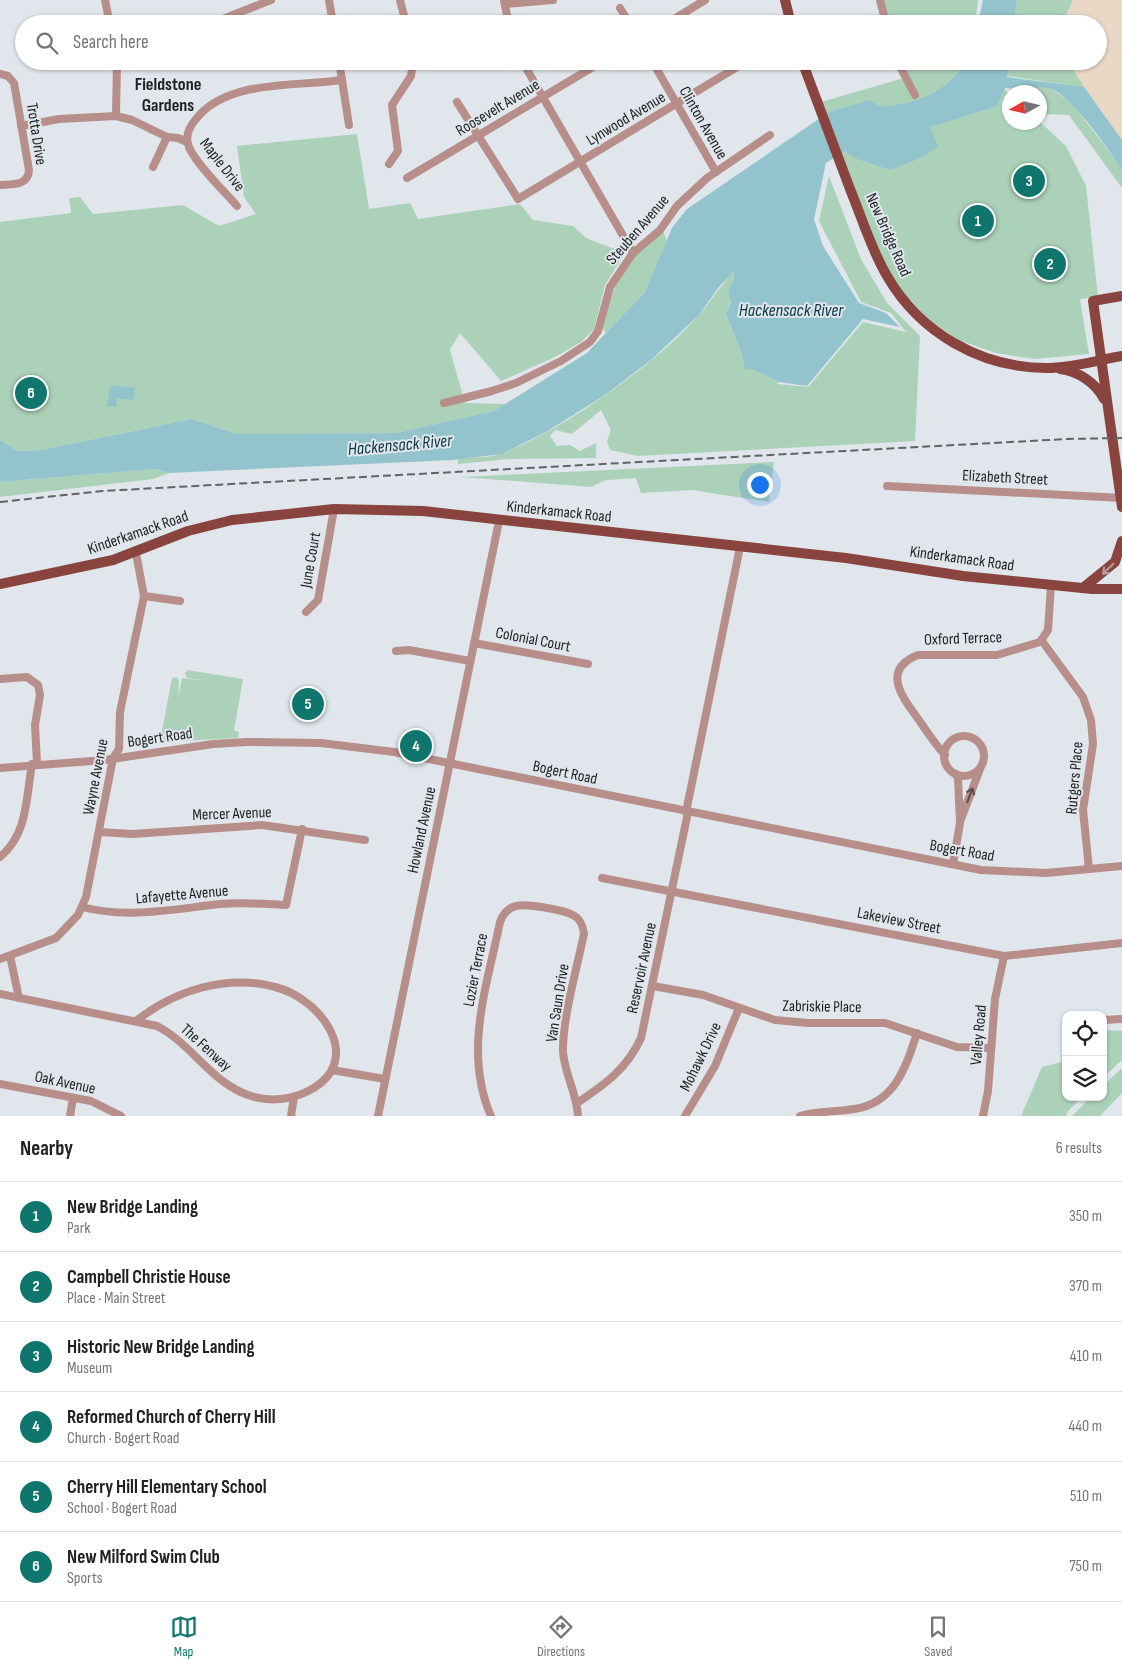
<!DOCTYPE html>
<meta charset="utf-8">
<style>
body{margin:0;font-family:"Sofia Sans Condensed",sans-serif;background:#f6f6f6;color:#202124}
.controls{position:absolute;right:15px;bottom:15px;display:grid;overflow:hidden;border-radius:10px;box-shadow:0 1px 4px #0004}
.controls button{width:45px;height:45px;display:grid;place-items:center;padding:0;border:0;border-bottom:1px solid #e0e0e0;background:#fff;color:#202124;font:25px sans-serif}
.compass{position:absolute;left:1002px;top:85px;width:45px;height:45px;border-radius:50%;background:#fff;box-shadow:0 1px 4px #0004;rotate:262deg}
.you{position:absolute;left:759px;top:484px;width:18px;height:18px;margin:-12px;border:4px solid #fff;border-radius:50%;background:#1a73e8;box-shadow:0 0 0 8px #1a73e833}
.badge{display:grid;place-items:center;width:32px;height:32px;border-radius:50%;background:#0f766e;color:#fff;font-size:16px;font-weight:700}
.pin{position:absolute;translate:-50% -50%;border:2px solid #fff;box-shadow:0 1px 5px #0006}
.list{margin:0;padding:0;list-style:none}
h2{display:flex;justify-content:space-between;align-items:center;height:65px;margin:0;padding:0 20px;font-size:21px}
h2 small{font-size:16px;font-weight:400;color:#757577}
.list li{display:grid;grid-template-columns:32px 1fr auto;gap:15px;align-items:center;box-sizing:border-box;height:70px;padding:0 20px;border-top:1px solid #e0e0e0}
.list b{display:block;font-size:19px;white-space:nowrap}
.list p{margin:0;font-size:16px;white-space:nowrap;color:#757577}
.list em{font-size:16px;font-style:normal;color:#757577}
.icon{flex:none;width:28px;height:28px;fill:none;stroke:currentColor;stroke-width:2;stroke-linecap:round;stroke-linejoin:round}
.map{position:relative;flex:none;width:1122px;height:1116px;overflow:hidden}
.search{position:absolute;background:#fff;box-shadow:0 1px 4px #0004;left:15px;right:15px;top:15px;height:55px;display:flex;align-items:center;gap:12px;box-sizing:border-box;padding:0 18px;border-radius:28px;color:#757577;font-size:19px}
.sheet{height:485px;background:#fff}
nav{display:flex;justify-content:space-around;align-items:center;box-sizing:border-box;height:70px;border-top:1px solid #e0e0e0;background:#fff;font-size:14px;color:#757577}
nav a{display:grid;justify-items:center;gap:2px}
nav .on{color:#0f766e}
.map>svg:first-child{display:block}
</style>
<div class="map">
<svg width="1122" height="1116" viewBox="0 0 1122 1116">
<rect width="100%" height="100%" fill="#e0e6eb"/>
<path fill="#ead8c7" d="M1073,0H1122V140L1084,87L1068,61H1098V24H1062Z"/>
<g fill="#acd1b9">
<path d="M880,0H978L975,24H886Z"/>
<path d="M1017,0H1073L1062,24H1014Z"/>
<path d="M897,61H980L1009,94L1010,122H1040L1066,146L1086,186L1098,297L1080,299L1089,354L1034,359L996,353L959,340L929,320L901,290L879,256L821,102L904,78Z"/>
<path d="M1009,61H1068L1084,87L1007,76Z"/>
<path d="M1049,88L1072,103L1122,169V188L1069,115L1046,114L1040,110V92H1015L1010,89Z"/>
<path d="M357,134L369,209L410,203L418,219L520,204L533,220L573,226L586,238L625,253L605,285L594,329L581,342L555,357L501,381L460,333L450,350L465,403L506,404L494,411L396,433L237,434L192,419L41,450L17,451L0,440V222L71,213L69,198L80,197L93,214L183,205L219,226L256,214L244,197L237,146Z"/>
<path d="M829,176L861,259L887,303L920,336L915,441L638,456L610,450L607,441L611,430L601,410L572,434L555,430L550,436L557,446L570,445L580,451L596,443V458L508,459L458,464V459C472,457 491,458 504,453C565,428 655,365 699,315C711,301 721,285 734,271V278L728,292L731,301L726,314L741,351L745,369H751L779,382L777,384L808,387L863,322L906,332L891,313L861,302L819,221Z"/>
<path d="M663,231L667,242L645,292L606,333L601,326L618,278L630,259Z"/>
<path d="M774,462L769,502L692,490L641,493L636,478L606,480L591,487L461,477Z"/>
<path d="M154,469L169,473L153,479L0,497V482Z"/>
<path d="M187,670L243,679L234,730L239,732L238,738L160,742L172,678L177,677L179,682L178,697L182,678L206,681L187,678L185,674Z"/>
<path d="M1103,1030L1122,1031V1060L1103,1078Z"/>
<path d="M1066,1061V1097H1082L1068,1111L1066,1116H1021L1042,1067Z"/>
<path d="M1122,1068V1093L1100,1116H1072L1091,1097H1103V1086Z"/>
</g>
<g fill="#93c3cc">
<path d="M983,0H1017L1014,24H978Z"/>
<path d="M967,61H1009L1007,77L1084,87L1122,140V169C1108,150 1070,91 1047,88C1034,87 1019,90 1005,88L997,106L930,127L938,147L920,158L891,170L857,159L845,151L826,163L814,219L823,246L859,303L886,313L900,327L863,319L807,386L779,382L751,369L745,370L741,351L726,314L731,302L728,292L734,278V271L718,288L699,315L651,360L605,395L546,432L502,454L453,460L169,473L154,469L0,482V440L17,451L41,450L192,419L237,434L396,433L494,411L587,353L645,292L672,228L687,209L829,112L870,100L879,107C916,104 945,94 967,61Z"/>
<path d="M18,378L46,389L41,402L32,398L29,408L17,404L21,394L13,391Z"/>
<path d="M110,385L135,388L133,400L117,398L116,407L107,406Z"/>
</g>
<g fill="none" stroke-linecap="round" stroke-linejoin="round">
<g stroke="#b78e8a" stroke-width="8">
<path d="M105,0L110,24"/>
<path d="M329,0L333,24"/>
<path d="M400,0L406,24"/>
<path d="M880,0L886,24"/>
<path d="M504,1L509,24"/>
<path d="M505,4L553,0"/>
<path d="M620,8L630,24"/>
<path d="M210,24L271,0"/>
<path d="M666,24L705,0"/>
<path d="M339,61L349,125"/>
<path d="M522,61L633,253"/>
<path d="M652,61L716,172"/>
<path d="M897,61L915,95"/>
<path d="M0,74L8,76L14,83L29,170C28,186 13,184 0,185"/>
<path d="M457,102L518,199L747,61"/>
<path d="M116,116L117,61"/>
<path d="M21,126L59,119L116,116L132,120L167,137L178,138L187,142"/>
<path d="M389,164L398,151L392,105L411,76L413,61"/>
<path d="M153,167L167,137"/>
<path d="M407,178L603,61"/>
<path d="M237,206C225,192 191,159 188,144C185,134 190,126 196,119C227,79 296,87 342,80"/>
<path d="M444,403L492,391L516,383L561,361L590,342L598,331L610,287L633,253L660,230L677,206L707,178L770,135"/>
<path d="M887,486L1122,498"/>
<path d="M144,596L180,601"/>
<path d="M306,612L318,600L334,509"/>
<path d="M1042,641L1083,697L1091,720L1093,744L1083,810L1089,869"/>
<path d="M474,643L588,664"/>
<path d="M396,651L409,650L470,661"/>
<path d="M0,679L27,677L38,685L40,695L35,725L37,764"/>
<circle cx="964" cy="756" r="20"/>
<path d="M945,755C935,744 927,732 919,720C903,698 880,670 918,655H997L1040,642L1048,630L1051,585"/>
<path d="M0,768L105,760L213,744L247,742L321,743L394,752L981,870L1046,873L1122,866"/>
<path d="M686,812L740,547"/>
<path d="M961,819L980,769"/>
<path d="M99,832L133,834L262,825L365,840"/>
<path d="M0,857C28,834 26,798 32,764"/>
<path d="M953,864L960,823L958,779L956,774"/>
<path d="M602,878L1004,956L1122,943"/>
<path d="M82,907C128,919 174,909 220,904C242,902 264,904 286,905L302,829"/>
<path d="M10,956L19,998"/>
<path d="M0,959L56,938L78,915L86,897L113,758L119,749L120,712L144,596L136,553"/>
<path d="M653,986L703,995L775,1020L808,1023H885L957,1047L990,1048"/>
<path d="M0,994L157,1026C192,1044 212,1084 251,1096C270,1102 292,1100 310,1090C366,1060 321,998 275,987C227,974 175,990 136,1021"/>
<path d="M1103,1020L1122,1019"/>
<path d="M332,1070L385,1079"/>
<path d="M0,1084L91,1101L121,1116"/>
<path d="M577,1103C604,1085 627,1069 641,1038L688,812"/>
<path d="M70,1116L73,1098"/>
<path d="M291,1116L294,1097"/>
<path d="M378,1116L499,521"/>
<path d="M491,1116C463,1052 487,986 500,922C503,914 507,908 516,906C525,903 564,910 573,915C581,919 583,926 584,934C577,967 562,1021 563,1052C565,1075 577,1094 578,1116"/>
<path d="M685,1116L715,1066L739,1008"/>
<path d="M800,1116C818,1111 836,1112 854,1109C895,1103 906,1067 917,1033"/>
<path d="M983,1116L988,1091L995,999L1004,956"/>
</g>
<g stroke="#89443f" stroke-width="10">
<path d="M785,0L791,24"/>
<path d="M802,61C818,104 834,146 850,189C862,218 871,249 887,276C920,333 981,368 1047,368C1072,368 1098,360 1122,356"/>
<path d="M1122,296L1093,301L1122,507"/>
<path d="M1060,369C1078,371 1096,383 1104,399"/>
<path d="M0,584L113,560L188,531L232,520L334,509L423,511L846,558L963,576L1092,589H1122"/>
<path d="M1083,588L1115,562L1122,541"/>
</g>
<path stroke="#606467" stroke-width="2" stroke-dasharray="8 4" stroke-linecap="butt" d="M0,502L102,491L1067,439L1122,438"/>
</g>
<defs><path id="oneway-shaft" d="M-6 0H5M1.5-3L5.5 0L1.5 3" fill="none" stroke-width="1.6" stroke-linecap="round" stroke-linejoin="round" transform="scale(1.25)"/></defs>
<use stroke="#b99d9e" href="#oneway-shaft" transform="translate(1108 569) rotate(136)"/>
<use stroke="#5b4b4b" href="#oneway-shaft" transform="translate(970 795) rotate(-69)"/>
<g text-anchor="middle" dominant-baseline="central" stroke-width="4" stroke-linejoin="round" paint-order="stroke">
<g font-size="16" fill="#1d1f21" stroke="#e0e6eb">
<text transform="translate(498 108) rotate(-31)">Roosevelt Avenue</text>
<text transform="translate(626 119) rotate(-31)">Lynwood Avenue</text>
<text transform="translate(703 123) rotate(60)">Clinton Avenue</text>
<text transform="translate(36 134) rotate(81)">Trotta Drive</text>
<text transform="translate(222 165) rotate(52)">Maple Drive</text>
<text transform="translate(638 230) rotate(-49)">Steuben Avenue</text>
<text transform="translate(888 235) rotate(66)">New Bridge Road</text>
<text transform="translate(1005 478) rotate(3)">Elizabeth Street</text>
<text transform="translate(559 512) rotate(6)">Kinderkamack Road</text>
<text transform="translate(138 533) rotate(-19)">Kinderkamack Road</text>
<text transform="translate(962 559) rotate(8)">Kinderkamack Road</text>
<text transform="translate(311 560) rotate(-80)">June Court</text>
<text transform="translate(963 639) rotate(-2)">Oxford Terrace</text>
<text transform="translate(533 640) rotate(11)">Colonial Court</text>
<text transform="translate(160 738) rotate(-8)">Bogert Road</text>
<text transform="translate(565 773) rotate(12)">Bogert Road</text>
<text transform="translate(96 777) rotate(-79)">Wayne Avenue</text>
<text transform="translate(1075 778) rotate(-85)">Rutgers Place</text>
<text transform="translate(232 814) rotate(-2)">Mercer Avenue</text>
<text transform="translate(422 830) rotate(-78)">Howland Avenue</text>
<text transform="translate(962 851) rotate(10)">Bogert Road</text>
<text transform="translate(182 895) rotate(-5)">Lafayette Avenue</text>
<text transform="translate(899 921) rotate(11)">Lakeview Street</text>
<text transform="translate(642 968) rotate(-78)">Reservoir Avenue</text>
<text transform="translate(476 970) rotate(-79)">Lozier Terrace</text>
<text transform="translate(558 1003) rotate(-81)">Van Saun Drive</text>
<text transform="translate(822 1007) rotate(1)">Zabriskie Place</text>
<text transform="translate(979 1035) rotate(-85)">Valley Road</text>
<text transform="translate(206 1048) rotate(42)">The Fenway</text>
<text transform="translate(701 1057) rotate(-64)">Mohawk Drive</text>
<text transform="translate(65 1083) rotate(12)">Oak Avenue</text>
</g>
<g font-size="18" font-weight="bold" fill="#1d1f21" stroke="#e0e6eb">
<text x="168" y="84">Fieldstone<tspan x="168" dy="21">Gardens</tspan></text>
</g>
<g font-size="18" font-style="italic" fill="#09373f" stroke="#e0e6eb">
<text x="791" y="310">Hackensack River</text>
<text transform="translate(400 445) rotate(-5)">Hackensack River</text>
</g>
</g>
</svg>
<div class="controls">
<button><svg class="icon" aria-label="locate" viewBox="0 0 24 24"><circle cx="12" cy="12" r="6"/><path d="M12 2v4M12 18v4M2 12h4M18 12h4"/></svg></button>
<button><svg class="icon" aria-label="layers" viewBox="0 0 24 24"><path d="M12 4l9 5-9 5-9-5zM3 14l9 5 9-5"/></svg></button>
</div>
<svg class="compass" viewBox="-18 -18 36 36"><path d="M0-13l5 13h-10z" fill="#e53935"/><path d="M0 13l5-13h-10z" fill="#757577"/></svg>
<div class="you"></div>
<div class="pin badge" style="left:978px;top:221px">1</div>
<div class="pin badge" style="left:1050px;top:264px">2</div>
<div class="pin badge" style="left:1029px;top:181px">3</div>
<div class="pin badge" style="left:416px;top:746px">4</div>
<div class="pin badge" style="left:308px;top:704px">5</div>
<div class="pin badge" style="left:31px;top:393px">6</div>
<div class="search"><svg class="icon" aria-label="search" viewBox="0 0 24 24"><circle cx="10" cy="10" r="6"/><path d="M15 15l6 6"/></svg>Search here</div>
</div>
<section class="sheet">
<h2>Nearby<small>6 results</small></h2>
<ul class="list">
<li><span class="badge">1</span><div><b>New Bridge Landing</b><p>Park</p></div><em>350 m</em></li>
<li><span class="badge">2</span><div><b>Campbell Christie House</b><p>Place · Main Street</p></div><em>370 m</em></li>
<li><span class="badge">3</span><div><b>Historic New Bridge Landing</b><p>Museum</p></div><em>410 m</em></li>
<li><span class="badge">4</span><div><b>Reformed Church of Cherry Hill</b><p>Church · Bogert Road</p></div><em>440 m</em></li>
<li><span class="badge">5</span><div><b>Cherry Hill Elementary School</b><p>School · Bogert Road</p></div><em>510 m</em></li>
<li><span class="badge">6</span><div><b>New Milford Swim Club</b><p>Sports</p></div><em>750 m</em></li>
</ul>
</section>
<nav>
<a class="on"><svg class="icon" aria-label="map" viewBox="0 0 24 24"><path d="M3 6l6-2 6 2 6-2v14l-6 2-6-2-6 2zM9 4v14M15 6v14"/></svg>Map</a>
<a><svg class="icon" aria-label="directions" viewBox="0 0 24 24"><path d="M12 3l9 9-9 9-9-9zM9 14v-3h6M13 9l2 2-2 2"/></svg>Directions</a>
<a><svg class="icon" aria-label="saved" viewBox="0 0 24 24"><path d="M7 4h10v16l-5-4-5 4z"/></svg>Saved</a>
</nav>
